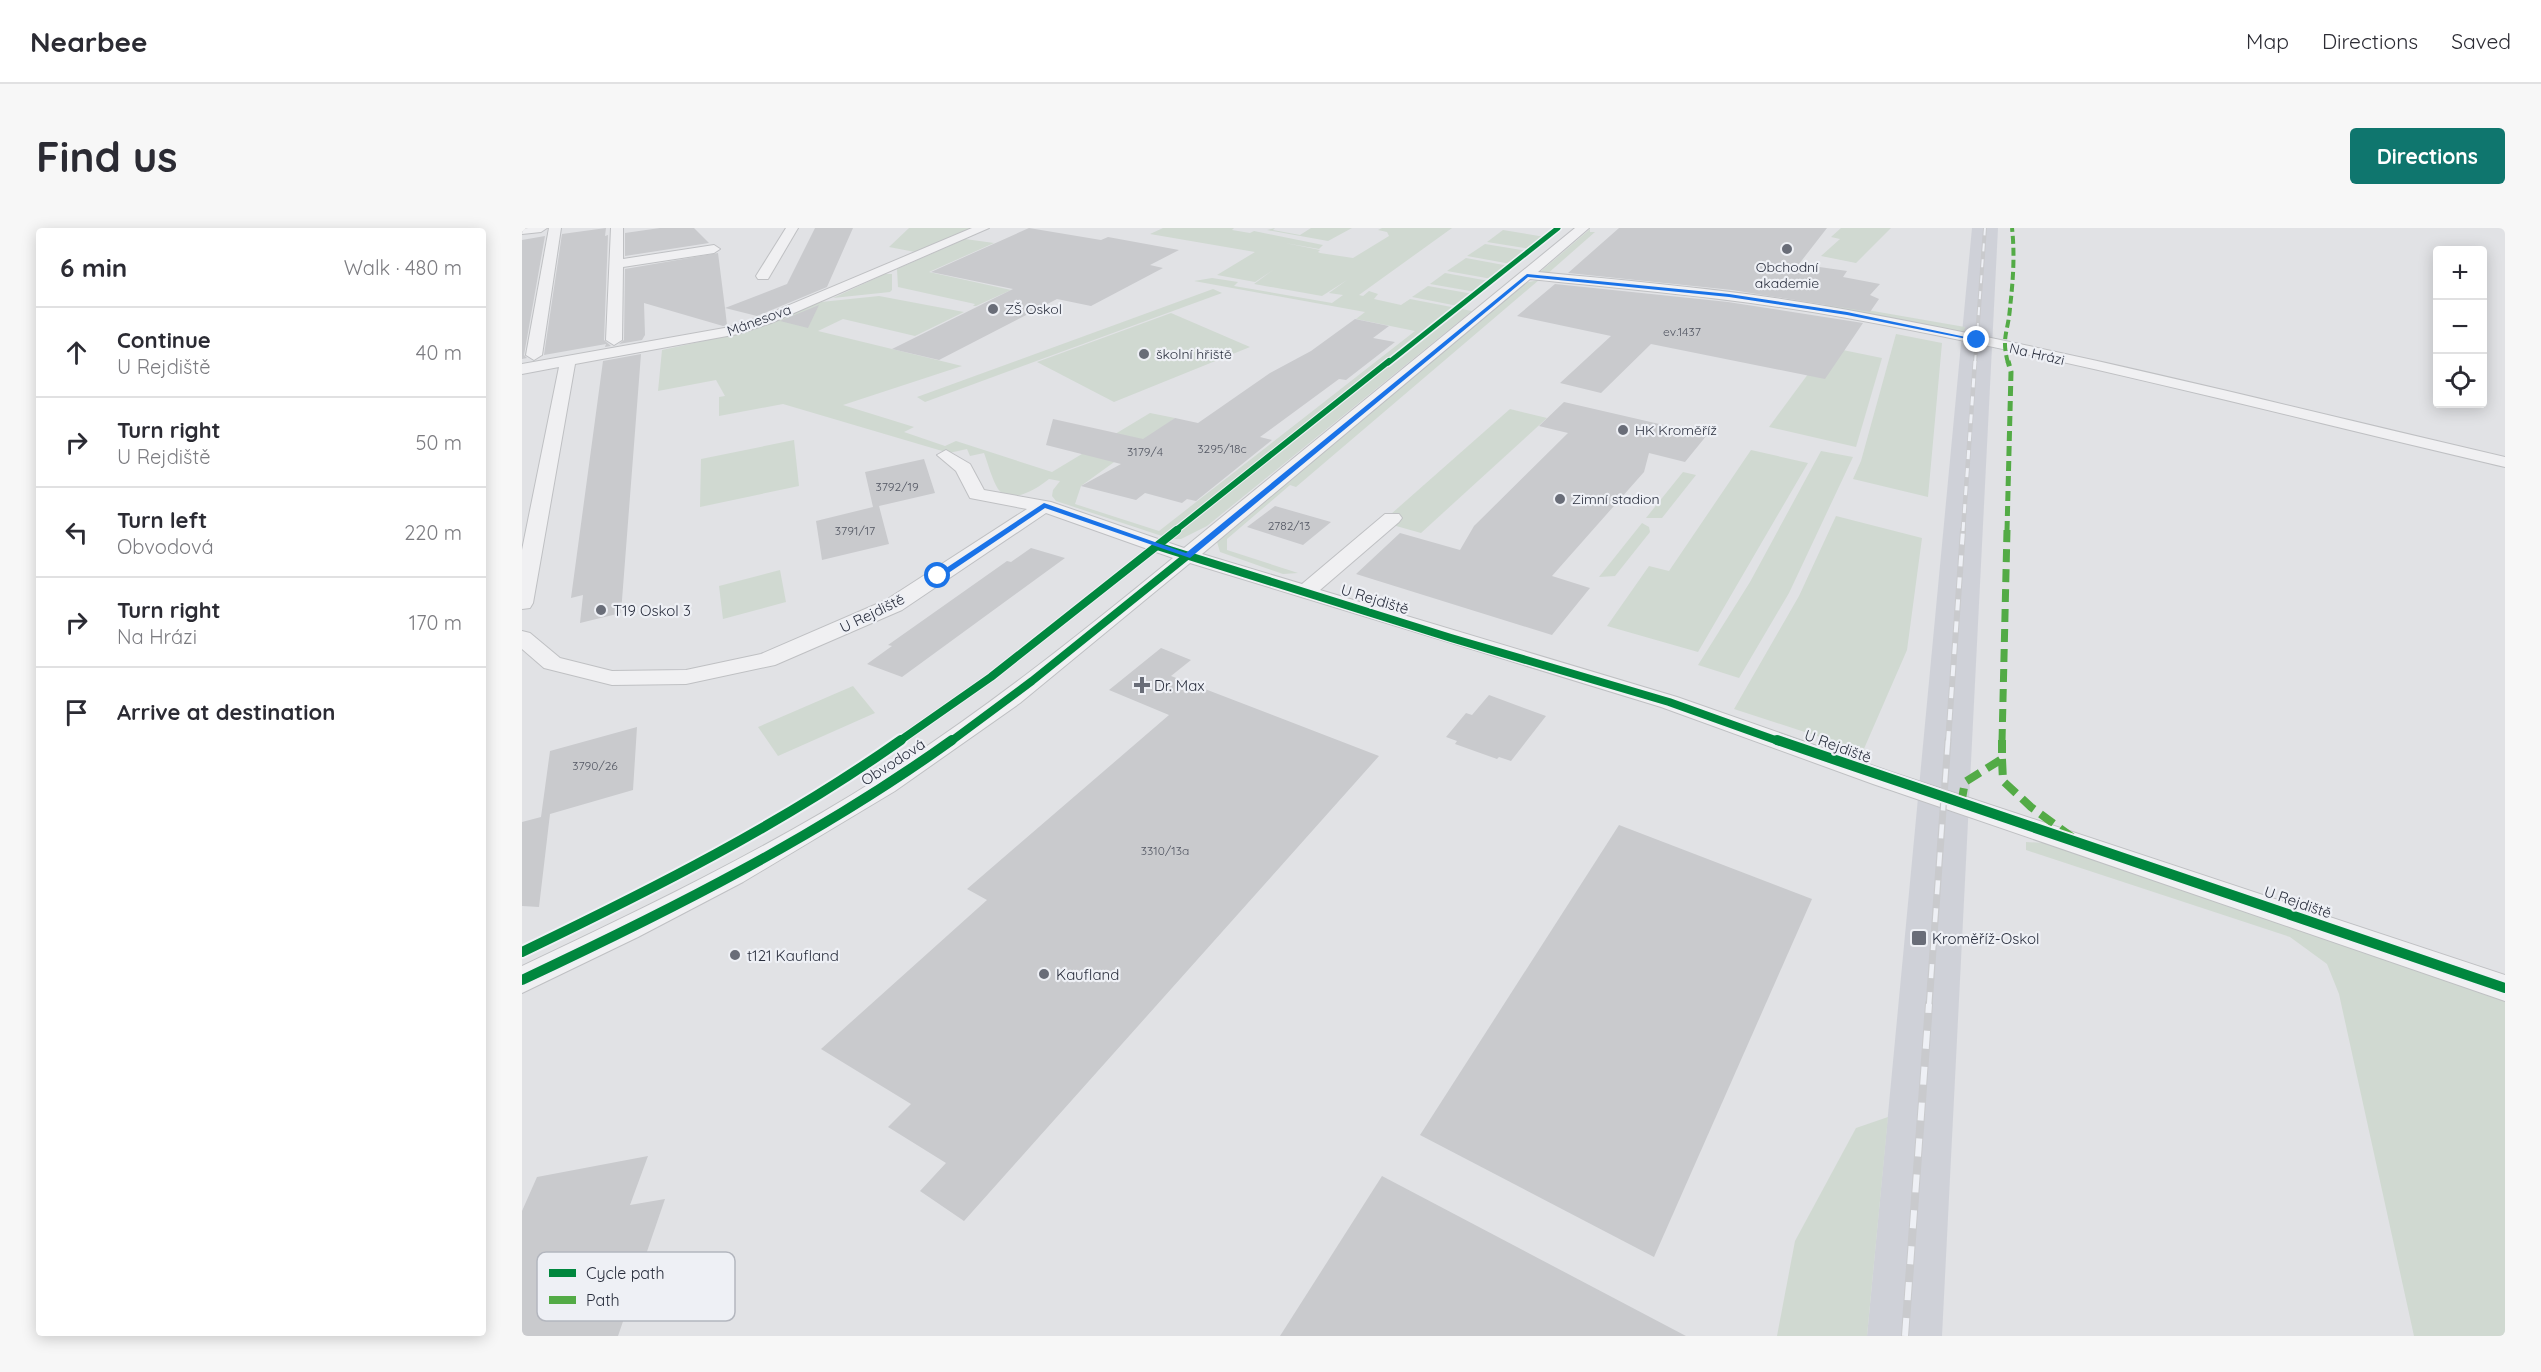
<!DOCTYPE html>
<meta charset="utf-8">
<style>
body{margin:0;font-family:Quicksand,sans-serif;background:#f7f7f7;color:#2b2b33}
.controls{position:absolute;right:18px;top:18px;display:grid;overflow:hidden;border-radius:6px;box-shadow:0 3px 15px #0003}
.controls button{width:54px;height:54px;display:grid;place-items:center;padding:0;border:0;border-bottom:2px solid #e1e1e2;background:#fff;color:#2b2b33;font:30px sans-serif}
.stop{position:absolute;width:18px;height:18px;margin:-14px;border:4px solid #1a73e8;border-radius:50%;background:#fff}
.stop.end{background:#1a73e8;border-color:#fff;box-shadow:0 2px 6px #0008}
.list{margin:0;padding:0;list-style:none}
h2{display:flex;justify-content:space-between;align-items:center;height:78px;margin:0;padding:0 24px;font-size:26px}
h2 small{font-size:20px;font-weight:400;color:#7c7c81}
.list li{display:grid;grid-template-columns:39px 1fr auto;gap:18px;align-items:center;box-sizing:border-box;height:90px;padding:0 24px;border-top:2px solid #e1e1e2}
.list b{display:block;font-size:22px;white-space:nowrap}
.list p{margin:0;font-size:20px;white-space:nowrap;color:#7c7c81}
.list em{font-size:20px;font-style:normal;color:#7c7c81}
.icon{flex:none;width:33px;height:33px;fill:none;stroke:currentColor;stroke-width:2;stroke-linecap:round;stroke-linejoin:round}
.map{position:relative;flex:none;width:1983px;height:1108px;overflow:hidden;border-radius:6px}
header{display:flex;align-items:center;gap:36px;box-sizing:border-box;height:84px;padding:0 30px;background:#fff;border-bottom:2px solid #e1e1e2}
header strong{font-size:28px}
nav{display:flex;gap:33px;margin-inline-start:auto;font-size:21px}
.intro{display:flex;align-items:center;justify-content:space-between;box-sizing:border-box;height:144px;padding:0 36px}
h1{margin:0;font-size:42px}
.button{padding:15px 27px;border-radius:6px;background:#0f766e;color:#fff;font-size:21px;font-weight:700}
main{display:flex;gap:36px;padding:0 36px}
aside{flex:1;background:#fff;border-radius:6px;box-shadow:0 3px 15px #0003}
.map>svg:first-child{display:block}
</style>
<header>
<strong>Nearbee</strong>
<nav><a>Map</a><a>Directions</a><a>Saved</a></nav>
</header>
<div class="intro"><h1>Find us</h1><a class="button">Directions</a></div>
<main>
<aside>
<h2>6 min<small>Walk · 480 m</small></h2>
<ul class="list">
<li><svg class="icon" aria-label="ahead" viewBox="0 0 24 24"><path d="M12 20V5M6 11l6-6 6 6"/></svg><div><b>Continue</b><p>U Rejdiště</p></div><em>40 m</em></li>
<li><svg class="icon" aria-label="right" viewBox="0 0 24 24"><path d="M7 20v-9h11M14 6l5 5-5 5"/></svg><div><b>Turn right</b><p>U Rejdiště</p></div><em>50 m</em></li>
<li><svg class="icon" aria-label="left" viewBox="0 0 24 24"><path d="M17 20v-9H6M10 6l-5 5 5 5"/></svg><div><b>Turn left</b><p>Obvodová</p></div><em>220 m</em></li>
<li><svg class="icon" aria-label="right" viewBox="0 0 24 24"><path d="M7 20v-9h11M14 6l5 5-5 5"/></svg><div><b>Turn right</b><p>Na Hrázi</p></div><em>170 m</em></li>
<li><svg class="icon" aria-label="arrive" viewBox="0 0 24 24"><path d="M6 21V4h12l-3 4 3 4H6"/></svg><div><b>Arrive at destination</b></div></li>
</ul>
</aside>
<div class="map">
<svg width="1983" height="1108" viewBox="0 0 1983 1108">
<rect width="100%" height="100%" fill="#e1e2e5"/>
<path fill="#cfd1d8" d="M1450,0H1476L1420,1108H1345Z"/>
<g fill="#d0d9d1">
<path d="M387,0H451L393,24L367,19Z"/>
<path d="M641,0H712L710,2L728,5L732,3L801,17L797,21L763,15L798,22L796,24L798,25L831,30L867,8L865,4L856,2L860,0H930L837,67L841,68L847,63L856,66L852,71L879,77L888,71L950,83L685,298L659,311H649L534,273L530,268L531,262L538,253L527,251C516,260 489,278 476,261C470,251 466,236 462,225L448,228L445,221L427,225L261,176L197,188V169L203,168L194,152L136,163L140,122L223,104L299,74L357,68L442,84L393,108L321,91L296,103L440,138L321,177L392,199L382,204L423,218L434,213L530,244L628,185L653,190L559,258L553,276L637,303L893,103L834,91L843,84L672,53L690,50L716,54L712,58L810,75L821,67L807,65L825,52L800,68L732,56L751,42L733,54L695,47L733,24L628,6Z"/>
<path d="M753,0L751,2L778,7L789,0H830L806,13L745,2Z"/>
<path d="M1319,0H1369L1334,35L1299,28L1318,11L1309,9Z"/>
<path d="M1068,1V4H1073L1024,47L1018,44Z"/>
<path d="M981,2L1023,9L1008,21L965,14Z"/>
<path d="M443,11L472,15L407,44L489,62L454,78H451L453,76L376,59L375,41Z"/>
<path d="M963,16L1006,23L989,36L945,28Z"/>
<path d="M944,30L987,38L970,51L925,43Z"/>
<path d="M923,45L967,53L954,64L908,56Z"/>
<path d="M363,46H370V62L368,64L311,70Z"/>
<path d="M1017,52L774,259L768,257L705,311V322L776,345L761,346L698,324L695,314L701,306L1002,55Z"/>
<path d="M906,58L951,66L936,78L890,69Z"/>
<path d="M691,61L700,65L403,174L395,169Z"/>
<path d="M1305,75L1443,99L1442,106L1302,78Z"/>
<path d="M649,85L728,119L592,174L515,134Z"/>
<path d="M1374,106L1420,115L1406,269L1331,251L1339,233Z"/>
<path d="M1306,119L1360,130L1334,219L1247,199Z"/>
<path d="M988,181L1025,190L899,305L860,294Z"/>
<path d="M272,212L277,258L178,279L179,231Z"/>
<path d="M1229,222L1286,235L1176,424L1085,398L1127,338L1147,343Z"/>
<path d="M1299,223L1331,229L1267,365L1217,450L1176,437L1228,354Z"/>
<path d="M1161,244L1174,247L1140,290H1124Z"/>
<path d="M1314,288L1400,310L1385,422L1341,523L1212,481L1277,368Z"/>
<path d="M1120,295L1127,299L1128,304L1093,348L1077,349Z"/>
<path d="M258,342L264,374L201,391L197,358Z"/>
<path d="M331,458L353,485L256,528L236,499Z"/>
<path d="M1504,614L1562,617L1983,760V1108H1892L1817,766L1805,736L1768,709L1504,622Z"/>
<path d="M1366,889L1345,1108H1255L1273,1013L1334,900Z"/>
</g>
<g fill="#c9cacd">
<path d="M84,0L83,8L86,7L82,112L89,118L83,119L84,116L22,127L40,6Z"/>
<path d="M138,0H172L187,15L103,28V5Z"/>
<path d="M293,0H331L305,59L235,88L203,80L205,97L201,98L122,75L123,107L120,112L97,116L102,112L103,41L196,25L203,80L265,56Z"/>
<path d="M507,0L579,12L586,9L657,22L628,37L641,40L569,78L535,71L417,132L370,121L491,61L409,44Z"/>
<path d="M1097,0H1305L1277,36L1325,43L1321,49L1358,56L1348,67L1357,71L1348,84L1210,62L1046,45Z"/>
<path d="M23,8L2,127L5,130L0,131V12Z"/>
<path d="M1033,56L1206,74L1341,95L1303,151L1129,116L1079,165L1038,155L1089,108L995,88Z"/>
<path d="M297,77L286,100L258,93Z"/>
<path d="M833,91L867,98L851,110L873,114L824,152L817,151L738,209L750,212L674,273L665,271L660,275L623,265L614,272L559,258L599,236L524,217L531,191L621,211L653,190L676,195L748,145L789,123Z"/>
<path d="M119,126L99,385L58,395L61,367L49,370L81,133Z"/>
<path d="M1042,174L1185,207L1163,234L1127,225L1122,244L1030,348L1068,360L1030,407L834,346L878,305L938,322L952,298L1046,205L1017,198Z"/>
<path d="M402,231L413,265L357,278L367,316L300,332L294,293L351,279L343,244Z"/>
<path d="M753,278L809,294L781,317L725,299Z"/>
<path d="M509,320L543,330L380,449L345,436L370,418L366,417L485,333L489,334Z"/>
<path d="M639,420L669,432L649,448L857,528L442,993L398,963L424,935L366,899L389,876L299,821L465,672L445,661L647,487L587,462Z"/>
<path d="M967,467L1024,488L989,533L977,529L975,531L933,516L935,513L924,509L944,485L950,487Z"/>
<path d="M115,499L111,562L28,586L17,679L0,678V594L19,589L28,523Z"/>
<path d="M1097,597L1290,671L1132,1029L898,907Z"/>
<path d="M126,928L108,977L143,971L96,1108H0V983L15,949Z"/>
<path d="M860,948L1164,1108H758Z"/>
</g>
<g fill="none" stroke-linecap="round" stroke-linejoin="round">
<g stroke="#bfc0c3" stroke-width="2">
<g id="minor">
<path d="M0,0H25L19,4L0,6Z"/>
<path d="M27,0H39L20,127L12,132L4,127Z"/>
<path d="M89,0H101V31L192,17L198,21L192,25L101,39L100,112L92,117L84,112Z"/>
<path d="M264,0H276L246,51H236L234,48Z"/>
<path d="M450,0H467L249,95L216,106L53,136L11,375L8,380L0,381V322L37,139L0,146V136L208,99L239,89Z"/>
<path d="M1053,0H1067L1016,44C1120,54 1223,63 1326,82C1547,122 1765,178 1983,229V239C1764,188 1546,130 1325,90C1220,71 1114,62 1008,51L680,326L780,356L863,286H877L880,290L877,294L798,362L1155,469L1369,544L1983,747V773L1351,556L1139,479L668,335L498,475L373,563L221,654L116,709L0,765V738C121,681 243,622 357,550C460,484 556,408 651,330L524,285L380,382L253,437L164,456L90,457L22,440L0,421V403L8,405L38,430L90,443L164,442L239,426L364,372L505,281L448,270L434,243L415,227L424,222L448,236L462,262L529,274L662,320Z"/>
</g>
</g>
<use href="#minor" fill="#f0f0f2" fill-rule="evenodd"/>
<g stroke="#c9cacd" stroke-width="4">
<path id="rail-far4" d="M1453,135L1463,0"/>
</g>
<g stroke="#c9cacd" stroke-width="4.5">
<path id="rail-far3" d="M1441,303L1453,133"/>
</g>
<g stroke="#c9cacd" stroke-width="6">
<path id="rail-far2" d="M1426,514L1441,302"/>
</g>
<g stroke="#c9cacd" stroke-width="7">
<path id="rail-far1" d="M1407,778L1426,512"/>
</g>
<g stroke="#c9cacd" stroke-width="8">
<path id="rail" d="M1383,1108L1407,776"/>
</g>
<use href="#rail-far4" stroke="#eef0f5" stroke-width="2" stroke-dasharray="8" stroke-linecap="butt"/>
<use href="#rail-far3" stroke="#eef0f5" stroke-width="3" stroke-dasharray="9" stroke-linecap="butt"/>
<use href="#rail-far2" stroke="#eef0f5" stroke-width="4" stroke-dasharray="11" stroke-linecap="butt"/>
<use href="#rail-far1" stroke="#eef0f5" stroke-width="4.5" stroke-dasharray="14" stroke-linecap="butt"/>
<use href="#rail" stroke="#eef0f5" stroke-width="6" stroke-dasharray="18" stroke-linecap="butt"/>
<path stroke="#53ab46" stroke-width="4" stroke-dasharray="8 4" stroke-linecap="butt" d="M1486,135C1479,109 1486,105 1488,80C1491,53 1493,27 1490,0"/>
<path stroke="#53ab46" stroke-width="5" stroke-dasharray="10 5" stroke-linecap="butt" d="M1485,303L1489,144L1486,133"/>
<path stroke="#53ab46" stroke-width="7" stroke-dasharray="13 7" stroke-linecap="butt" d="M1480,514L1485,302"/>
<g stroke="#53ab46" stroke-width="8" stroke-dasharray="16 8" stroke-linecap="butt">
<path d="M1480,531L1481,553L1509,579L1550,609"/>
<path d="M1439,576L1443,554L1480,531V512"/>
</g>
<g stroke="#eef0f5" stroke-width="8">
<path id="cycleway-far3" d="M866,135L1036,0"/>
</g>
<g stroke="#eef0f5" stroke-width="8">
<path id="cycleway-far2" d="M653,303L867,133"/>
</g>
<g stroke="#eef0f5" stroke-width="10">
<g id="cycleway-far1">
<path d="M635,318L929,410L1147,474L1259,514"/>
<path d="M376,514L469,449L655,302"/>
<path d="M428,514L510,453L665,328"/>
</g>
</g>
<g stroke="#eef0f5" stroke-width="14">
<g id="cycleway">
<path d="M1255,512L1983,760"/>
<path d="M0,724C131,661 260,596 379,512"/>
<path d="M0,752C149,682 296,608 430,512"/>
</g>
</g>
<use href="#cycleway-far3" stroke="#00873e" stroke-width="5"/>
<use href="#cycleway-far2" stroke="#00873e" stroke-width="6"/>
<use href="#cycleway-far1" stroke="#00873e" stroke-width="8"/>
<use href="#cycleway" stroke="#00873e" stroke-width="10"/>
</g>
<path fill="#1a73e8" d="M1005,46L1207,66L1325,84L1458,112L1455,113L1325,87L1207,69L1006,49L668,330L523,280L419,350L412,348L522,275L664,325Z"/>
<g fill="#696d78" stroke="#eef0f5" stroke-width="2">
<circle cx="1265" cy="21" r="6"/>
<circle cx="471" cy="81" r="6"/>
<circle cx="622" cy="126" r="6"/>
<circle cx="1101" cy="202" r="6"/>
<circle cx="1038" cy="271" r="6"/>
<circle cx="79" cy="382" r="6"/>
<path d="M617 448h6v6h6v6h-6v6h-6v-6h-6v-6h6z"/>
<rect x="1389" y="702" width="16" height="16" rx="3"/>
<circle cx="213" cy="727" r="6"/>
<circle cx="522" cy="746" r="6"/>
</g>
<g text-anchor="middle" dominant-baseline="central" stroke-width="4.5" stroke-linejoin="round" paint-order="stroke">
<g font-size="12" fill="#525662">
<text x="1160" y="103">ev.1437</text>
<text x="700" y="220">3295/18c</text>
<text x="623" y="223">3179/4</text>
<text x="375" y="258">3792/19</text>
<text x="767" y="297">2782/13</text>
<text x="333" y="302">3791/17</text>
<text x="73" y="537">3790/26</text>
<text x="643" y="622">3310/13a</text>
</g>
<g font-size="14" fill="#292e3d" stroke="#eef0f5" text-anchor="start">
<text x="1265" y="39" text-anchor="middle">Obchodní<tspan x="1265" dy="16">akademie</tspan></text>
<text x="483" y="81">ZŠ Oskol</text>
<text x="634" y="126">školní hřiště</text>
<text x="1113" y="202">HK Kroměříž</text>
<text x="1050" y="271">Zimní stadion</text>
</g>
<g font-size="14" fill="#292e3d" stroke="#eef0f5">
<text transform="translate(237 92) rotate(-20)">Mánesova</text>
<text transform="translate(1515 126) rotate(13)">Na Hrázi</text>
</g>
<g font-size="15" fill="#292e3d" stroke="#eef0f5">
<text transform="translate(853 371) rotate(17)">U Rejdiště</text>
<text transform="translate(350 385) rotate(-26)">U Rejdiště</text>
<text transform="translate(1316 518) rotate(20)">U Rejdiště</text>
<text transform="translate(371 534) rotate(-33)">Obvodová</text>
<text transform="translate(1776 674) rotate(19)">U Rejdiště</text>
</g>
<g font-size="15" fill="#292e3d" stroke="#eef0f5" text-anchor="start">
<text x="91" y="382">T19 Oskol 3</text>
<text x="632" y="457">Dr. Max</text>
<text x="1410" y="710">Kroměříž-Oskol</text>
<text x="225" y="727">t121 Kaufland</text>
<text x="534" y="746">Kaufland</text>
</g>
</g>
<rect x="15" y="1024" width="198" height="69" rx="9" fill="#eef0f5" stroke="#b3b6be" stroke-width="1.5"/>
<rect x="27" y="1041" width="27" height="8" fill="#00873e"/>
<rect x="27" y="1068" width="27" height="8" fill="#53ab46"/>
<g font-size="16" fill="#292e3d">
<text x="64" y="1051">Cycle path</text>
<text x="64" y="1078">Path</text>
</g>
</svg>
<div class="controls">
<button>+</button>
<button>−</button>
<button><svg class="icon" aria-label="locate" viewBox="0 0 24 24"><circle cx="12" cy="12" r="6"/><path d="M12 2v4M12 18v4M2 12h4M18 12h4"/></svg></button>
</div>
<div class="stop" style="left:416px;top:348px"></div>
<div class="stop end" style="left:1455px;top:112px"></div>
</div>
</main>
